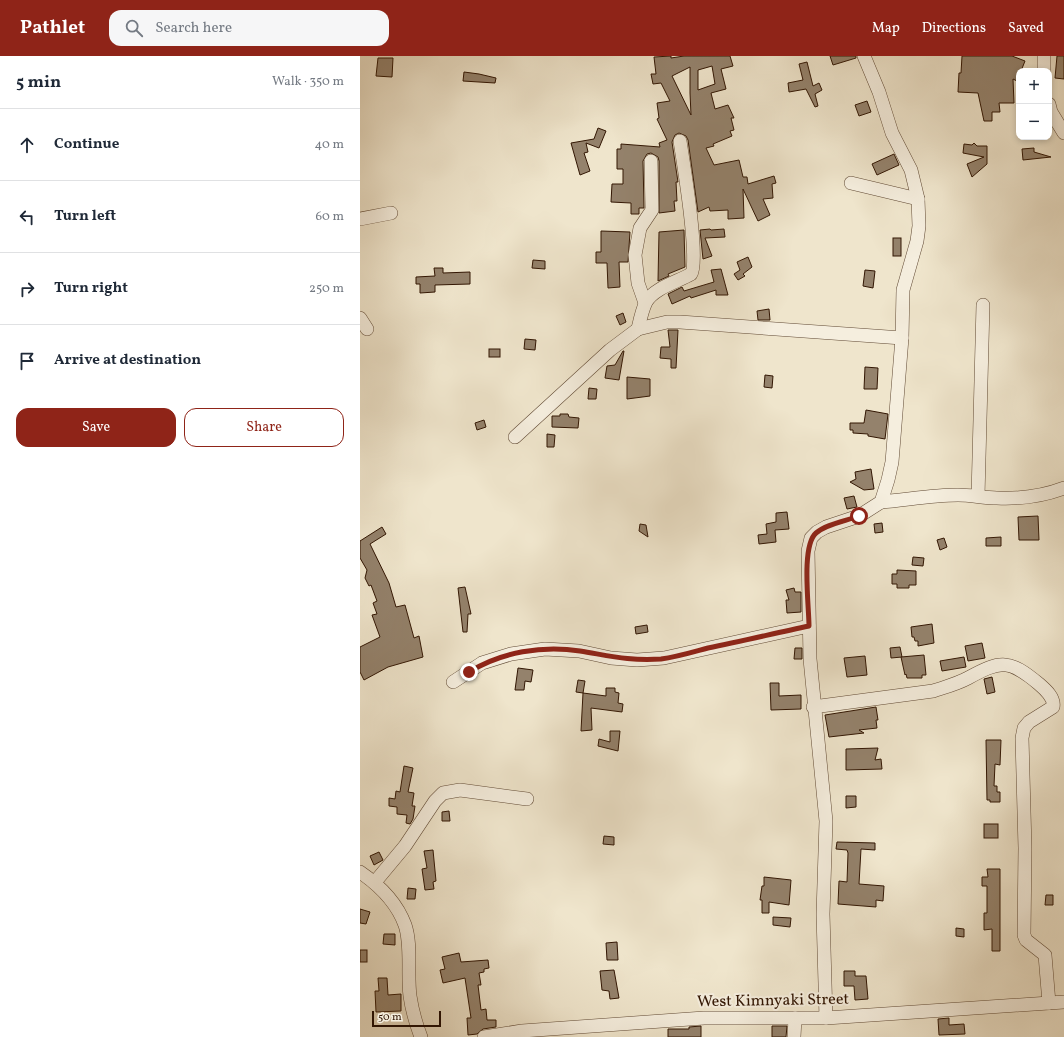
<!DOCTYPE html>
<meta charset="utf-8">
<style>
body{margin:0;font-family:Vollkorn,serif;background:#f6f6f7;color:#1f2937}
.controls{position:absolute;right:12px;top:12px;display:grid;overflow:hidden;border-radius:8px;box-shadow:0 2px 6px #0003}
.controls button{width:36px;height:36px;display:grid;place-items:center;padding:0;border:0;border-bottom:1px solid #e0e1e3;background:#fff;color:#1f2937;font:20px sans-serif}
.scale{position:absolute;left:12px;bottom:10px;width:69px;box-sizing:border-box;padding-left:4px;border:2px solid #321603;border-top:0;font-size:11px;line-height:14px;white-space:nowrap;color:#321603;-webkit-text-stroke:3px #f5eede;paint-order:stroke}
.stop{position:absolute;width:12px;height:12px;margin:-9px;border:3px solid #8f2418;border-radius:50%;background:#fff}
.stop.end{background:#8f2418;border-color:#fff;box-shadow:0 1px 4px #0008}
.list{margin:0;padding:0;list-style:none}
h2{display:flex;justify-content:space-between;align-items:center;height:52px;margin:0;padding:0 16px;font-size:17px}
h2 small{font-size:13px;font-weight:400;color:#747a83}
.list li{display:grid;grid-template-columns:26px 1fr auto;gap:12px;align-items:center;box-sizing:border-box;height:72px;padding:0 16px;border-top:1px solid #e0e1e3}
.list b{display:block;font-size:15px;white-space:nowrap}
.list em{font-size:13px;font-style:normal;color:#747a83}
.actions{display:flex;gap:8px;padding:12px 16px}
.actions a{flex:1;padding:9px 0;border:1px solid #8f2418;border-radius:12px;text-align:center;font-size:14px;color:#8f2418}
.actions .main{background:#8f2418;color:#fff}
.icon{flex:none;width:22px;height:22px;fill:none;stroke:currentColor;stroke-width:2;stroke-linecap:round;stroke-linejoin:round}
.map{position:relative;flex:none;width:704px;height:981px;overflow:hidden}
header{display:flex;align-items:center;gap:24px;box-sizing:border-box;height:56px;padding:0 20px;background:#8f2418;color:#fff}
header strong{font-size:19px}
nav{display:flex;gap:22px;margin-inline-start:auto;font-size:14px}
.search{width:280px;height:36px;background:#f6f6f7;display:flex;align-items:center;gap:10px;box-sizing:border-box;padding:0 14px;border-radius:12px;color:#747a83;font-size:15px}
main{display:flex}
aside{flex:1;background:#fff}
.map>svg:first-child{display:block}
</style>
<header>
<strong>Pathlet</strong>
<div class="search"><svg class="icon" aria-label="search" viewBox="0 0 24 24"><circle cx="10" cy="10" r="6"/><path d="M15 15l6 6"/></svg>Search here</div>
<nav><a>Map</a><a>Directions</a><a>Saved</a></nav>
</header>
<main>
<aside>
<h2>5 min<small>Walk · 350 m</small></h2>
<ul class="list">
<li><svg class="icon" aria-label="ahead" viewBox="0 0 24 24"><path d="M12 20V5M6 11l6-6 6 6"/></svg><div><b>Continue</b></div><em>40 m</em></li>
<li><svg class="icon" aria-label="left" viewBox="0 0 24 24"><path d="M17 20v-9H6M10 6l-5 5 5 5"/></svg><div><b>Turn left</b></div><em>60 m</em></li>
<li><svg class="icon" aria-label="right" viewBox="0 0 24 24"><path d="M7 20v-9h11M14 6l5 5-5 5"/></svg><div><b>Turn right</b></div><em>250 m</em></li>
<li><svg class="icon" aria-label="arrive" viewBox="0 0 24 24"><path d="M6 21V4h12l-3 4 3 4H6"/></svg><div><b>Arrive at destination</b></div></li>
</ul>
<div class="actions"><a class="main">Save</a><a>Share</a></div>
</aside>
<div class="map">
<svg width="704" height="981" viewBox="0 0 704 981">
<rect width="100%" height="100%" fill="#efe5cc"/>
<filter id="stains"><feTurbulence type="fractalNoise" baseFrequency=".005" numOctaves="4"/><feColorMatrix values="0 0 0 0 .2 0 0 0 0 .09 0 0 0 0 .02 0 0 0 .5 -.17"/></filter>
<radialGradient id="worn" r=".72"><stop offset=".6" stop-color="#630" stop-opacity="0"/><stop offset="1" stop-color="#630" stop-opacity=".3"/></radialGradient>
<g fill="#94826c" stroke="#321603" fill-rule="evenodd">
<path d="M311,0V2L324,0H370L373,10L361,13L366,33L351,37L355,53L368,49L374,62H371L374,74L370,75L372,80L353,88L354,90L346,92L354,109L379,104L383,121H387L388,128L414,120L416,127L412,128L413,142L403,143L410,159L398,165L383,133L384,162L368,163V154L350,155L349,151L338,156L328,84L326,80L319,77L315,79L312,86L318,126H316L317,145H314L315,155L299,157V105L298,101L291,97L287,98L283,105L284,152H279V158H271V147L251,146L252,128H263V113H257V93H261V88L300,91L299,87L307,84L297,63L299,62L297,47L310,45L301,27L293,28L291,18H296L294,1ZM352,10L355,28L338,34V14ZM330,11V37L331,59L312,20Z"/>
<path d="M470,0H496V2L473,9Z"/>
<path d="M602,0H652L665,5L661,15H659L657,25L653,23L654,47H639L640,56H632V65H624L618,37L598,36L599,17H601Z"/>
<path d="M697,0H704V23L695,22Z"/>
<path d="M18,2H33L32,21L16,20Z"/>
<path d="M447,6L453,30L459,27L462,34L455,38L458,50L455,51L446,33L429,36L428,27L443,24L439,8Z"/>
<path d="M104,16L119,18L136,22L135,27L103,25Z"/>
<path d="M507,45L511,56L499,60L495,49Z"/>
<path d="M238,72L246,75L239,92L226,87L228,96L224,97L230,115L220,119L211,87L234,83Z"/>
<path d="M614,87L617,90H627V108L612,121L607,108L624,101L603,97L604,88L612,89Z"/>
<path d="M674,92V96L691,101L663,104L662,93Z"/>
<path d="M534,98L539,109L517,119L512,108Z"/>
<path d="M350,173L351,174L364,173L365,181L345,182L352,200L343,203L340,174Z"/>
<path d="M324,174L325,211L308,218L309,220L298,225L299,176Z"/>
<path d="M241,175L270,176L268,206H259L260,231L248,232L247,207H236V196H241Z"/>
<rect x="533" y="182" width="8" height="18"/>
<path d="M388,201L392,211L383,218L385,220L378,224L374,218L380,214L377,206Z"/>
<path d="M173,204L185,205V213L172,212Z"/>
<path d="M74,212H83V217L110,216V228L75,229V236L60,237V228H56V221L75,220Z"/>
<path d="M361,213L368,239H356V234L331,242L330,240L312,248L308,238L322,231L324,235L354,226L351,214Z"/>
<path d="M505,214L515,215L513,232L503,230Z"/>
<path d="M409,253L410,264H398L397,255Z"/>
<path d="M263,257L266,266L260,269L256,260Z"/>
<path d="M308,274H318L316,312H311V303L300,302L301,291H310Z"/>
<path d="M165,283L176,284L175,294L164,293Z"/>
<rect x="129" y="293" width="11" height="8"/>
<path d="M263,295H264L259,324L245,322L247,310L255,309Z"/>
<path d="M505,311L518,312L517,333H504Z"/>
<path d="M405,319L413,320L412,332L404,331Z"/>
<path d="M267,321L290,323V340L267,343Z"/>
<path d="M229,332L237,333L236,343H228Z"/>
<path d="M506,354L528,358L525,383L508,380V378L493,377V374H490V367H504Z"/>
<path d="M200,358H208L209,361L219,362L218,372L192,371V360H200Z"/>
<path d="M124,364L126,371L117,374L115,367Z"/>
<path d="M187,378L195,379L194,391H187Z"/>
<path d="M511,413L514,433L504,434L490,426L496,423L495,416Z"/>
<path d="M494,440L497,451L487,453L484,442Z"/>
<path d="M427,456L429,473L415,474L416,486L399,488L398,479L407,478L406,468L416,466V457Z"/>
<path d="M678,460L679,484H659L658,461Z"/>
<path d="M522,467L523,476L515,477L514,468Z"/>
<path d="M280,468L286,469L288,481L279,475Z"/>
<path d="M22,471L26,478L10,488L29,527L36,551L45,549L54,582L59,580L63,601L28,611L4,624L0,616V591L20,581L12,559L17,558L13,547L17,545L11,529L9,530L5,522L7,514L0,502V485Z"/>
<path d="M641,481V490H626V482Z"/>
<path d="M584,482L587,491L580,494L577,484Z"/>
<path d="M553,501L564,502L563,510L552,509Z"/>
<path d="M537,514L556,515V529H549V532H537V528H532V518H537Z"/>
<path d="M105,531L111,558H108L107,576H103L98,532Z"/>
<path d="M434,532L435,536H441V556L427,557L426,544H429L426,534Z"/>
<path d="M572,568L574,587L558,590V585H555L554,581H552L551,571Z"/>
<path d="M287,569L288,576L276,578L275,571Z"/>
<path d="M622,587L625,602L608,605L605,590Z"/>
<path d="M540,591L542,601L531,602L530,592Z"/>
<path d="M435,592H442V603H434Z"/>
<path d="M564,599L566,619H562V622H547L546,618L545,619L541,601Z"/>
<path d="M505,600L507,619L487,621L484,602Z"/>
<path d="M604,601L606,611L582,615L580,605Z"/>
<path d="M158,612L173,614L171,626L165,625L164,634H155Z"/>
<path d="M632,621L635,636L627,638L624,623Z"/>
<path d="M218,624L225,625L223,637L216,636Z"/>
<path d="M410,627H419V640L441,639V653L411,654Z"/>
<path d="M246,632H255V636L259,637L258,647L263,648L262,656L231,652L232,674L221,675L223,637L246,640Z"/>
<path d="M516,651L518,664H516L517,672L499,674L504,677L469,681L465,659Z"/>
<path d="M250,675H260L258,695L238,690L239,683L250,686Z"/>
<path d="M626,684H641L640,709L635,708L634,730H637V736H640V746H630V744H627Z"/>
<path d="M518,692L515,704L521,703L522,713L486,714V693Z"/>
<path d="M44,710L53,712L48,736L54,737L52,750H55L53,763L50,768L46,767L47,759L37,758V751L29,750V742L35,743L36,735L40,736Z"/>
<path d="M486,740H496V751L486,752Z"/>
<path d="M89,755L90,765H82V756Z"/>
<rect x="624" y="768" width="14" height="14"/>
<path d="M244,780L254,781V789L243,788Z"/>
<path d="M477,786L515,787V794L501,793L499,828L524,830L523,845L516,844V851L478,848L479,825L487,826L488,797L487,794L476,793Z"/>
<path d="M73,794L76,825L73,826L74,833L65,834L62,813L67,812L64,795Z"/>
<path d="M19,796L23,804L14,809L10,800Z"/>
<path d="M627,813H640V895H632V873L624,874V857H627V830H622V821H628Z"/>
<path d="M404,821L431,824L429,849L409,846V857H402V844H400L402,830H404Z"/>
<path d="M48,832L56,833L55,843H47Z"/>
<path d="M686,839H693V849H685Z"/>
<path d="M0,853L10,856L6,868L0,867Z"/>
<path d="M413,861L431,862L430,871L413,869Z"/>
<path d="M596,872L604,873V881L596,880Z"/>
<path d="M24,878H35V889L23,888Z"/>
<path d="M257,886L258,904H247L246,887Z"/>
<rect x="0" y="894" width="7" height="12"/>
<path d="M99,897L101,906L128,904L129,912L124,913V916L119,917L121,929H118L121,954L126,953L127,964H136V971L123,973L117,978L108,979L107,962H111L105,922L83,927L80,914L85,913L82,901Z"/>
<path d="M254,914L259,942L250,943L249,935L242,934L240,915Z"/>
<path d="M484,915H495V920H506L508,943L495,944L494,930H484Z"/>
<path d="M18,922H27L28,939L41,938V955L16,956L15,935H19Z"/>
<path d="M589,962V969L604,968L605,978L579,979L578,963Z"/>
<path d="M341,970V981H308V973H329V971Z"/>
<path d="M412,970H427L426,981H412Z"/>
</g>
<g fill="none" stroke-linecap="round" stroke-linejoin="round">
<g stroke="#614a35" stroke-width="14">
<g id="minor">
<path d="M684,0V15"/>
<path d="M689,48L691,56L704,77"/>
<path d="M491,127L558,143"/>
<path d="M0,163L31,157"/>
<path d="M285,247L278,227L275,199L280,172L292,154L291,105"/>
<path d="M0,262L7,273"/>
<path d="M278,273C280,264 282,254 286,246C294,232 317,226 331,218C340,207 323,104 320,85"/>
<path d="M155,381L250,294L278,273L307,266H320L542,282"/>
<path d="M618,440L623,249"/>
<path d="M521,446C546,444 572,439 598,439C611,439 624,442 637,442C660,443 683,440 704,432"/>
<path d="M93,626L122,607L151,598L185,593L219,595L251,602L277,604L304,602L449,570"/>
<path d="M453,651L573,635C585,631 597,628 608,622C641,604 649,603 679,628C686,634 695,642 693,651L669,666L664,672L662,682L665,792L664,879L666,884L685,899L689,947"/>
<path d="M0,816C19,829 37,847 45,869C52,889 47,918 50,940C52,954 56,968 61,981"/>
<path d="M15,826L45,790L75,745L83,737L100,734L167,743"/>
<path d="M466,962L463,858L466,765L450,603L448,495L451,482L457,476L466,471L499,460L521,446L528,424L532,406L542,282L543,234L557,185L559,170L558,143L551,114L532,77L519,36L504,0"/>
<path d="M124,981L162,975L344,962H466L704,946"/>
<path d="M434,981L435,962"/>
</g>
</g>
<use href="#minor" stroke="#f5eede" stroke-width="13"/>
</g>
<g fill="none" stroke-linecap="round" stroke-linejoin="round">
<path stroke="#8f2418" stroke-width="5" d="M109,616C141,596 183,589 220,595C251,600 269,605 301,603C317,601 333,596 348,592C382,585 416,577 449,570C449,550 441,490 456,477C466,468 486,465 499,460"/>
</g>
<g text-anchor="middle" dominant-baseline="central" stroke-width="4" stroke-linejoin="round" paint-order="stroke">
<g font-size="16" fill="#321603" stroke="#f5eede">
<text transform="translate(413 945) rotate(-1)">West Kimnyaki Street</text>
</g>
</g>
<rect width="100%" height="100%" filter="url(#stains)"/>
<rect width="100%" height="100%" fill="url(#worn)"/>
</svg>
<div class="controls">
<button>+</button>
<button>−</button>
</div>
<div class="scale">50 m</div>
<div class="stop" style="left:499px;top:460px"></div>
<div class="stop end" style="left:109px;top:616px"></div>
</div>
</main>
